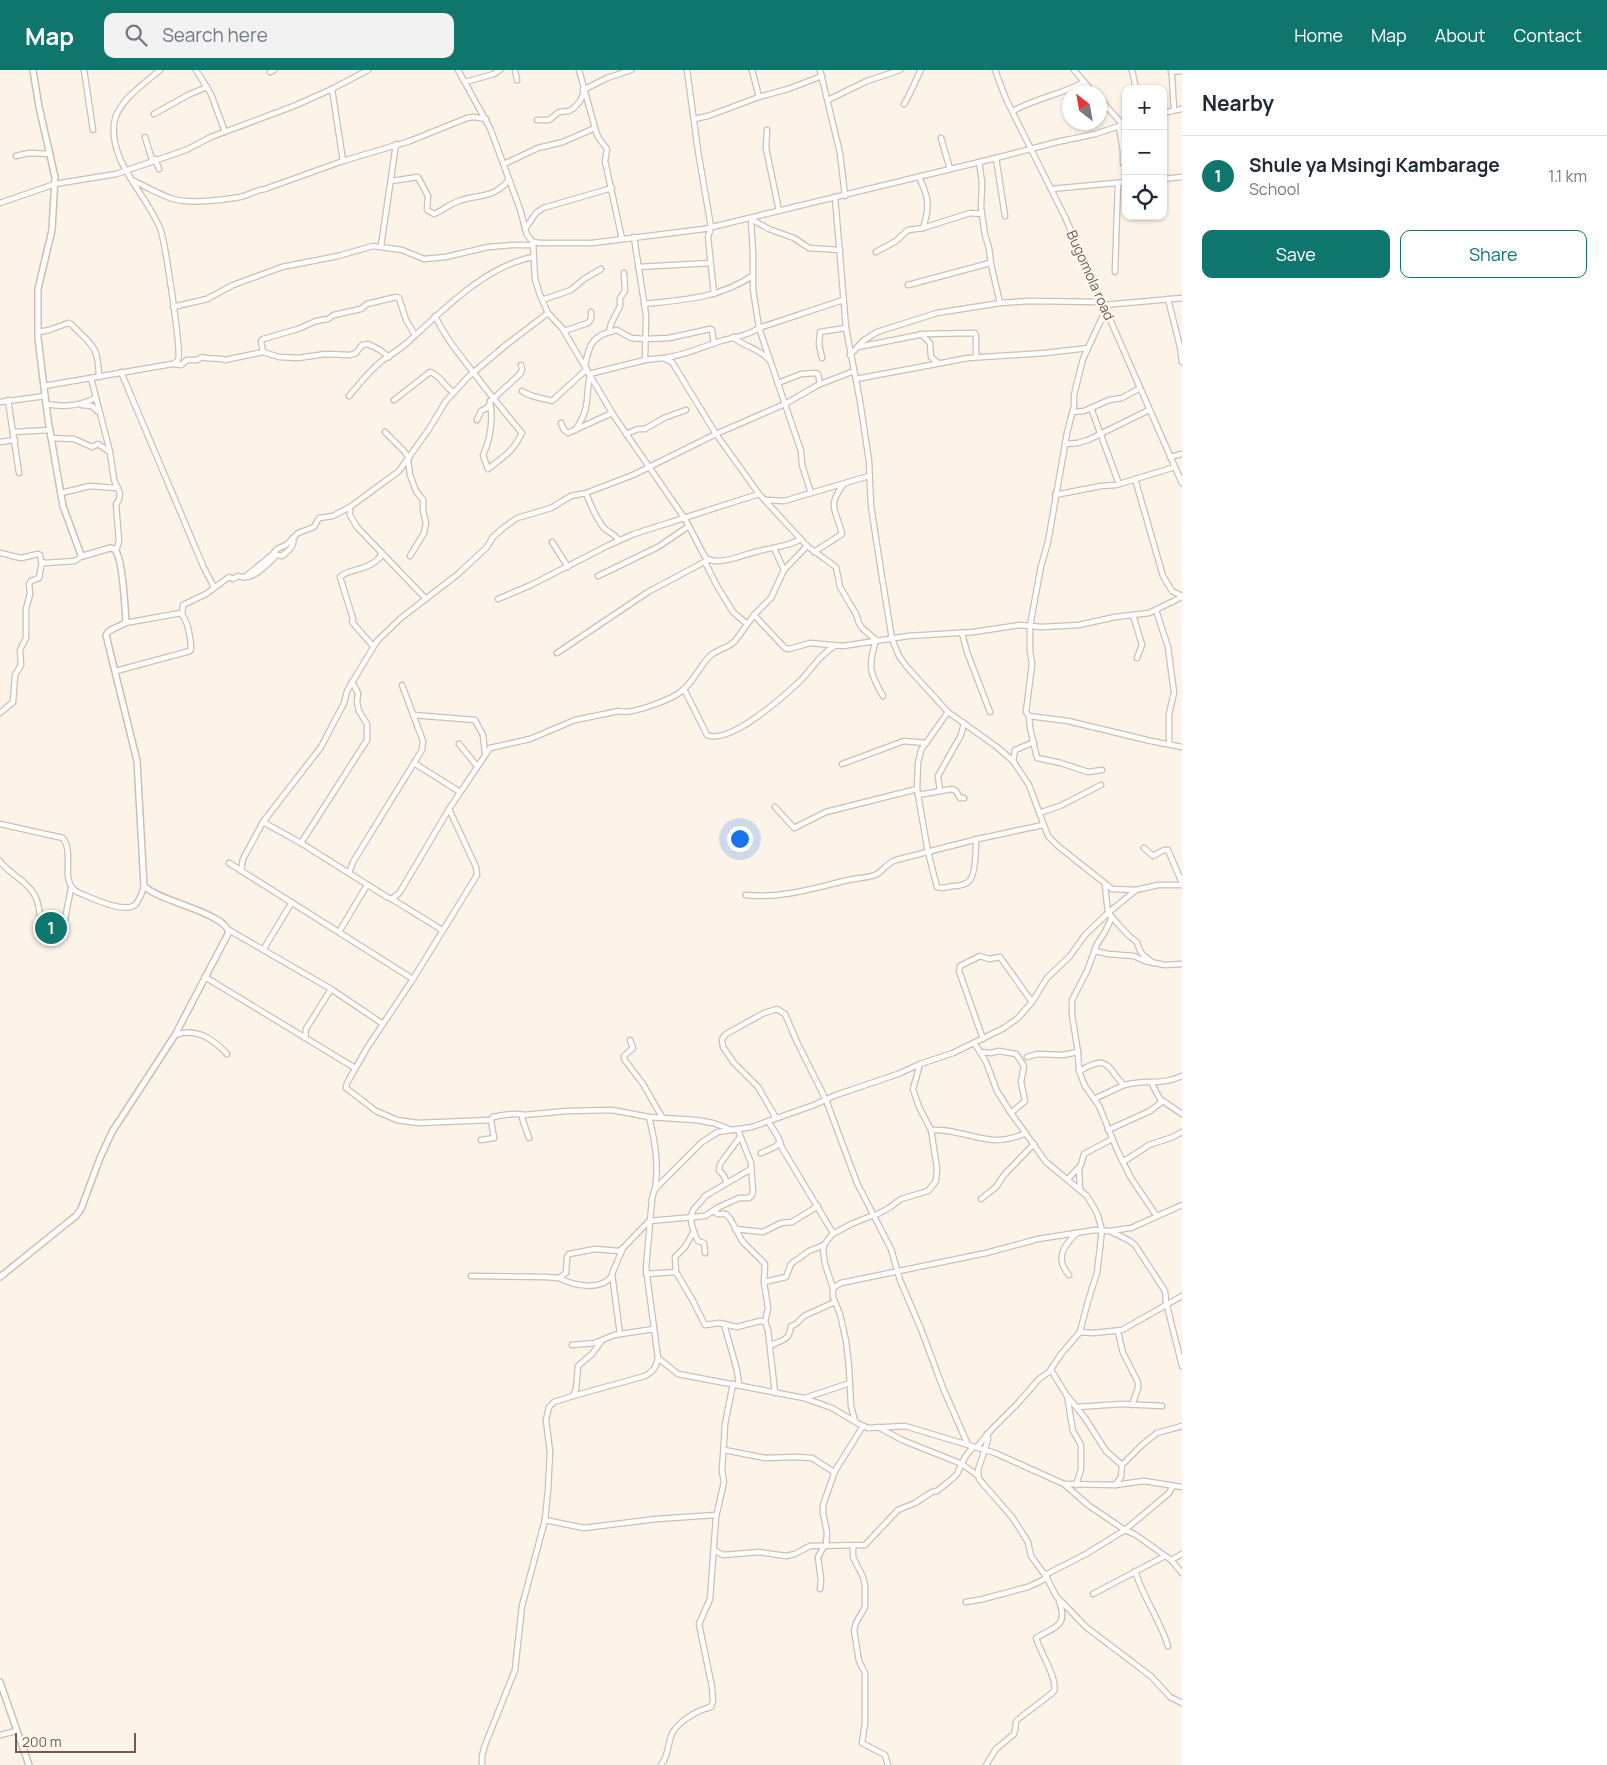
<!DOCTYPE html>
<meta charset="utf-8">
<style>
body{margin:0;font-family:Manrope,sans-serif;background:#f2f2f3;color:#1f2937}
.controls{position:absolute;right:15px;top:15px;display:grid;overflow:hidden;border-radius:10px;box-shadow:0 1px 4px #0004}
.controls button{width:45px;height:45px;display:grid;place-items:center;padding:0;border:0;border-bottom:1px solid #e0e1e3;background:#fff;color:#1f2937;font:25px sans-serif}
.compass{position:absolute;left:1062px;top:15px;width:45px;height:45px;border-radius:50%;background:#fff;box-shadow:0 1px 4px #0004;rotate:329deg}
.scale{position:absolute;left:15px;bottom:12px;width:121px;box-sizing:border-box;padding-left:5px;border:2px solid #755a4d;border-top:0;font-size:14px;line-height:18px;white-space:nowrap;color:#755a4d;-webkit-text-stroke:4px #fef8ef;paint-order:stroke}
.you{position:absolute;left:739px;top:768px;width:18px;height:18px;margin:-12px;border:4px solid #fff;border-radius:50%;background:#1a73e8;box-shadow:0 0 0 8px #1a73e833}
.badge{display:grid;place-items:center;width:32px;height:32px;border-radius:50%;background:#0f766e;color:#fff;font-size:16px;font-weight:700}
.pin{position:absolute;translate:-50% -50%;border:2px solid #fff;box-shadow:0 1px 5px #0006}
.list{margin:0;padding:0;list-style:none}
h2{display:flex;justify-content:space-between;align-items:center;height:65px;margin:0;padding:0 20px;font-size:21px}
h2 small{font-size:16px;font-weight:400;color:#747a83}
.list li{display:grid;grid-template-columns:32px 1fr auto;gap:15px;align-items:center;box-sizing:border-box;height:80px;padding:0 20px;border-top:1px solid #e0e1e3}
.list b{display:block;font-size:19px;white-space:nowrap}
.list p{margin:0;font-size:16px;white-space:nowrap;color:#747a83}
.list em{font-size:16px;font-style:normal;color:#747a83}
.actions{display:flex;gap:10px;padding:15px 20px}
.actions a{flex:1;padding:11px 0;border:1px solid #0f766e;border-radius:10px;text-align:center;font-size:18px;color:#0f766e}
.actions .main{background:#0f766e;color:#fff}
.icon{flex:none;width:28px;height:28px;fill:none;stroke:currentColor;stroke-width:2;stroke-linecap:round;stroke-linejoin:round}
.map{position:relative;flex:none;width:1182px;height:1695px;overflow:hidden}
header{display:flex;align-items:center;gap:30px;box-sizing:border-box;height:70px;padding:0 25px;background:#0f766e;color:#fff}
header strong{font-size:24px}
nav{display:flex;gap:28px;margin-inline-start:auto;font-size:18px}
.search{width:350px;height:45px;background:#f2f2f3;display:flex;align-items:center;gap:12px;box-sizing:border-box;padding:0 18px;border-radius:10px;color:#747a83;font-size:19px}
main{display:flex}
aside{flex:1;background:#fff}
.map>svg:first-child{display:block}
</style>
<header>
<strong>Map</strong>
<div class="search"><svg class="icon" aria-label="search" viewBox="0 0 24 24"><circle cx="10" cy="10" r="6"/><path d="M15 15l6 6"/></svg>Search here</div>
<nav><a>Home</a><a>Map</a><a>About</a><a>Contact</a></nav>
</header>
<main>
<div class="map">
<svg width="1182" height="1695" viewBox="0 0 1182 1695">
<rect width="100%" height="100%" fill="#fcf4e9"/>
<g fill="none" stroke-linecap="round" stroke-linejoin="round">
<g stroke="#d0beb1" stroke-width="7">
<g id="minor">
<path d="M84,0L93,60"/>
<path d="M196,0L211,24L225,62"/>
<path d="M458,0L490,58L520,139L527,165L533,172L540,173H592L704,159L996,88L1057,72L1095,64L1126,54"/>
<path d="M515,0L517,10"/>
<path d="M579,0L595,58L598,67L607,79L605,91L622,169"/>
<path d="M687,0L698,81L711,157L708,167L714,224"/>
<path d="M752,0L759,27"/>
<path d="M820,0L840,83L845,126"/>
<path d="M995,0L1006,29L1065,147L1182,413"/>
<path d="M1074,0L1093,22"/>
<path d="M1132,0L1136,19"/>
<path d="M1171,0L1172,6L1174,40"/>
<path d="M270,2L274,0"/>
<path d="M1171,2L1182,1"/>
<path d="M465,12L494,4L500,0"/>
<path d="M332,19L343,91"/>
<path d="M583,20L607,8L631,0"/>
<path d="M1100,29L1123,55"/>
<path d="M828,30L867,11L900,0"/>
<path d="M904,34C911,23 915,11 921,0"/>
<path d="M1013,41C1035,28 1061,25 1084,12"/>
<path d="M1163,43L1182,39"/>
<path d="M154,44L188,25L207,17"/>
<path d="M694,49L708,46L759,27L788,19L822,6"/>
<path d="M537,50H549L559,42L569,41L574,38L580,31L584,22"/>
<path d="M1119,56L1123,82V93"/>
<path d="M767,60L766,78L779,141"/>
<path d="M145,67L152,90"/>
<path d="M941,68L950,99"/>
<path d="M16,86L29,83L50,84"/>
<path d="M996,88L1005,146"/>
<path d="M155,89L159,99"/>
<path d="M979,92L982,112L981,138L985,165L989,178L991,194L1000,233"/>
<path d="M504,94L538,78L563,72L595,58"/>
<path d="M919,107C929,128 930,136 923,158"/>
<path d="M1163,109L1182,107"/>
<path d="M134,111C147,117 160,125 173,129C190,134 224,130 240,127C250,125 255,120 265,119L343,91L410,71L467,48L474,47L486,49"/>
<path d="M391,111L418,107L428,126L427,140L434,144C443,140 450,134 459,131C478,124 495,129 509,109"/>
<path d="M1051,119L1126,112"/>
<path d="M835,127L846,258L860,331L869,391L871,436L881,501L892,569L899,586L907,597L948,642L997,677L1013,691L1029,715L1048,766L1058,776L1112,819L1136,820L1158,815H1182"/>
<path d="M0,133L55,114L116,104L186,80L211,67L294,36L332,19L368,0"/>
<path d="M751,149L753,184V219L759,258L801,381L802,395L811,423"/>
<path d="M751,149L769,159L794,168L809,178L840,180"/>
<path d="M525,159L536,143L543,138L612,118"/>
<path d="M634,167L646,245L645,290"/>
<path d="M533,172L535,209L540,225L548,243L562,258L614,346L685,449L705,487C709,491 714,491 720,491C733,490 746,484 759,481C773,477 788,477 801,469"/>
<path d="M381,176L396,74"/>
<path d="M876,182L896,171L908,160L923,158L970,143L982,144"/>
<path d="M638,197L710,193"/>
<path d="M1115,202L1118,113"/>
<path d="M908,215L990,193"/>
<path d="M1168,229L1180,277L1182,292"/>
<path d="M542,230L571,220L584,209L601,199"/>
<path d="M644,234C682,230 720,228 752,206"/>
<path d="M1104,235L1182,228"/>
<path d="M173,237L207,229L233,215L282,197L338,186L373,176L402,180L424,189L446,187L488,177L512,175H533"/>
<path d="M1106,239L1083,289L1074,325V336L1067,363L1048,472L1041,496L1030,556V581L1032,594L1026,642L1029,646L1068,651L1151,671L1182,677"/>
<path d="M435,246C445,267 459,284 473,302C489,323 505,343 522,363C512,383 504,386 488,399L483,385C491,368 493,349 490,331"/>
<path d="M564,261L588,253L591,249V242"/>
<path d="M38,262L49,260L68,253L71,254C92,276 98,274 99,307"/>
<path d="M609,262L611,254L620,236V228L625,221L624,203"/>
<path d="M921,264L930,273L931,287L938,293"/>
<path d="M733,267C744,277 759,278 768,289"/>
<path d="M858,277L924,264L975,263L976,266V287"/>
<path d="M263,282L261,271L263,269L298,259L316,251L328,249L334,245L361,239L367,234L396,227L399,228L406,250L415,265"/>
<path d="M850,285L863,271L877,262L937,243L1000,233L1029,231L1102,232"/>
<path d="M665,288C685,285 702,277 721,271C734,267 748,266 759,258L843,230"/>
<path d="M822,288L819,274L820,262L846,258"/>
<path d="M173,294L181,295L187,290H197L202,287C210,290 218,287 225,290L263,282L279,287L298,288L325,284L350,285L356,283L362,275L368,274L380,280L389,287"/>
<path d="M585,296C589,273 593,265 617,260L631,268L645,269L669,268L710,259L712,260L714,273"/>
<path d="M121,302L204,498L214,517"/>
<path d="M589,304L645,290L663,288L672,292L716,364L759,424L807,476L836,497L840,517L856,544L859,553L862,558L876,570C868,596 869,602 883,626"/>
<path d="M91,308L110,382L114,410L120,423L119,430L116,434L119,471L116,481"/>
<path d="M856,309L968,288L1045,283L1088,278"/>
<path d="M778,313L801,304L816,303L818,304L820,314"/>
<path d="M44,316L172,294C175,293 176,293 178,290C182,282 165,174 161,161C148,125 110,95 114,54C116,32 145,13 160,0"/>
<path d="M522,321C529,327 543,328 552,331L587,299"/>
<path d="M349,326C360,313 370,300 383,290C392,284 400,279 408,272C442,241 485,196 533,187"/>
<path d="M493,329L521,303L522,299L521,295"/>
<path d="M8,330L19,403"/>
<path d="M394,330L430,302C440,305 444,316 453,322"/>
<path d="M0,332L45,326"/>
<path d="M46,334C63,337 79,337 95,328"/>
<path d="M82,335L92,336L97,341"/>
<path d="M1091,338L1119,414"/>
<path d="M1073,342L1084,341L1109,330L1122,328L1140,318"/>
<path d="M477,350L481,341L487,338L490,333"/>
<path d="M561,353L564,360L568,363L612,343"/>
<path d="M575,360C591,338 585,329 590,305"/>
<path d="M13,362L50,360"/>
<path d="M385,362L403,380L409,388"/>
<path d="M626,364L638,359H645L664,348L686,340"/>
<path d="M51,368L74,369L92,377L98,374L110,382"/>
<path d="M0,372L15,370"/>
<path d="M1065,374L1078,373L1088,370L1149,340"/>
<path d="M1170,387L1182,384"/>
<path d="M408,390L410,405L416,421L423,430V441L426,453L424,463L410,486"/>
<path d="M1135,409L1163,506L1172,521L1182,526"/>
<path d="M61,423L90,416L117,418"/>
<path d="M586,423C590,434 596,447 603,457C608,463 613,462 619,470"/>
<path d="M1055,425L1101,416L1116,415L1175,397"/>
<path d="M766,430L784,431L869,406"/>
<path d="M552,472L568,497"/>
<path d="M774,478L784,500"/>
<path d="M814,482L842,464C837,441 826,437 843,415"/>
<path d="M0,483L21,488L38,484L40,485L41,491L45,493L75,491L82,486"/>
<path d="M705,492L717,516L733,542L747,554"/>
<path d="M598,506L658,477L689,456"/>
<path d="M245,507L273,484L277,479L286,475L298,463L314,457L319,448L333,446L350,437"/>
<path d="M426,529L357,457L350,445V437L399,401L429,359L446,331L468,307L506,275L548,243"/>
<path d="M498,529L531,515L609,475L634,464L759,424"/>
<path d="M1156,540L1168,577L1174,623L1169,644V673"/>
<path d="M182,545L183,535L206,524L229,507L233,509L238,506C253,512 267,494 277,485L282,486C289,480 295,476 293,468"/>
<path d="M754,545L785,578L789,579L810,573L843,576L908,566L974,562L1020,555L1042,557L1079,555L1115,547L1149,543L1182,527"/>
<path d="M1133,545L1142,575L1137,588"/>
<path d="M962,563L967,582L990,642"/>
<path d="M373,576L352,552L353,549L340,507C348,498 368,502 381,486V482"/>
<path d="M557,583L648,522L708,490"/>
<path d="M116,601L190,581L191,579C191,569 188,551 181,543L125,553"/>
<path d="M684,619L707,665C730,675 784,626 800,611C812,599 820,584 835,576"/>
<path d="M0,643L13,632L15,605L21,595L20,580L26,568V539L30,524L29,514L31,511L39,508L42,492"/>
<path d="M413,645L475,650L483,665L485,684"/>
<path d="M1029,646L1030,658L1037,688L1061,693L1088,702L1102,700"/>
<path d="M459,674L477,696"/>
<path d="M1013,691L1015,680L1034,672"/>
<path d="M414,693L460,722"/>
<path d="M842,694L904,671L925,673"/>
<path d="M917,719L928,782L937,817C942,819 947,817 953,816C957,816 964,815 968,812C976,807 976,779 976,769"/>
<path d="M940,721L938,706L961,665L964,653"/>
<path d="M918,725L952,719L956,721L960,728H964"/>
<path d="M775,737L794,758L826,742L917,719L918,693L921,680L948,642"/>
<path d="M449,739L476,797L477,805L413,909L367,978L347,1013L346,1018L376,1041L397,1050L418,1053L491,1050"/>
<path d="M1039,743L1060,736L1101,715"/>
<path d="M263,752L301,773L387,827L392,829L400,822L449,739L490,678L530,669L575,650L619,641C632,645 674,629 684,619C695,609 701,594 711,585C719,579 728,578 735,571L754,545L771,528L784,500L807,476"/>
<path d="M0,754L63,768C75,784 59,810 77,822C90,827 123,844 135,835C140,830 142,823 144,816"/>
<path d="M301,773L367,670V654L359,641L357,632L358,623L352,612"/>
<path d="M1144,778L1153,786L1164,780H1168L1182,813"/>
<path d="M0,791C9,804 26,810 34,824C41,835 38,848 44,859L51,861L63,860L71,818"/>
<path d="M229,793L413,909"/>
<path d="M241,801L243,789L263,752L321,677L344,633L347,621L377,571L401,548L458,504L487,477L493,467L503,458L517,448L551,438L571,426L586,423L633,405L716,364L785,334L818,315L854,301"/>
<path d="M349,803L353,792L422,680L423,671L402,615"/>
<path d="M1105,815L1108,843L1129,866L1137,872C1140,884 1143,885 1153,893"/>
<path d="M746,825C781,829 814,818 848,810C857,808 867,808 875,805C881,803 887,793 896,790L978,769L1043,755"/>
<path d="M392,829L442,860"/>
<path d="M1112,847L1105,862L1097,874L1087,901L1072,930V945L1078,982L1079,1001L1085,1016L1099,1036L1118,1082L1131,1108L1156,1145"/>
<path d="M229,860L331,919L383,954"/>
<path d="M339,862L367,815"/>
<path d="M263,880L292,832"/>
<path d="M1095,881L1108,884L1134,886L1145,891L1165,895L1182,894"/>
<path d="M205,907L355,998"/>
<path d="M175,965C196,957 213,969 227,984"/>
<path d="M305,968L306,959L331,919"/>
<path d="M983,969L959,901L960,896L980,886L989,889L1000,887L1032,932"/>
<path d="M630,970L633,978L624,986V989L643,1014L662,1047"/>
<path d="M975,974L986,992L997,1021L1011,1043L1046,1092L1087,1126L1097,1143L1102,1160L1097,1203L1088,1231L1080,1262L1061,1284L1049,1302L1039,1309L1018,1333L992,1359L977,1377"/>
<path d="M980,982L991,983L999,981L1016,984L1024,996L1021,1012L1025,1031L1011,1043"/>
<path d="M1027,987L1037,984L1063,985L1078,982"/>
<path d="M1079,1001C1085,998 1092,994 1098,993C1110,990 1116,1011 1125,1015C1146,1009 1161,1016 1182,1006"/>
<path d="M1151,1012L1160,1029L1182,1044"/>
<path d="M1094,1029L1124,1015"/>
<path d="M649,1047C655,1071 659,1094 655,1119"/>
<path d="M776,1048L758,1017L734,993L723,977L722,969L726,964L764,943L777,939L785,944L797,972L826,1030L857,1113L891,1179L900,1210L921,1259L943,1318L968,1375"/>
<path d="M768,1051L778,1067L782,1078L833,1163L824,1175L823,1180L825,1194L833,1218V1227L840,1244L846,1271L849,1297L851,1336L855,1351"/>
<path d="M931,1060C968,1058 986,1081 1026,1063"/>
<path d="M1108,1060L1150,1041L1163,1031"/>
<path d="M529,1068L522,1048L524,1045L567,1041L612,1040L649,1047L696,1050L713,1053L732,1060"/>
<path d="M481,1070L494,1068L491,1050L493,1047C502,1045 517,1043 524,1045"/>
<path d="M761,1083L775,1077L780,1072"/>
<path d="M1123,1092L1149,1075L1173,1067L1182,1062"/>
<path d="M1079,1098L1080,1119"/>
<path d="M1068,1109L1081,1095L1084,1084L1112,1069"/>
<path d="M727,1113L724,1106L719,1100L720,1094L740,1067"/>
<path d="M981,1129L996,1117L1004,1105L1034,1074"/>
<path d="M713,1141L718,1144H726L731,1150L742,1171L765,1194L764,1212L768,1238L765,1252"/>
<path d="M874,1146L889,1138L901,1129L928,1121L936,1111L937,1098L931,1060L919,1037L913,1019L920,994"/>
<path d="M735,1159L763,1162L781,1153L792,1152L818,1136"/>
<path d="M1112,1162L1130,1171L1135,1175L1165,1221L1166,1232L1182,1296"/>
<path d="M833,1164L851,1154L874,1145"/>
<path d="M705,1183L704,1173L698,1171C694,1163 687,1148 694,1139C698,1134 702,1131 705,1126L751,1099"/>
<path d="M676,1202L675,1187L685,1177L694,1161"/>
<path d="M646,1204L676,1202L693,1231L705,1255L719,1253L737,1257L760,1251L765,1252L768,1260L775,1323"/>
<path d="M1069,1205C1055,1189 1063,1176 1076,1164"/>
<path d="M471,1206L546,1207L559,1208L566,1203L567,1187L569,1184L595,1179L619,1181L623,1178L649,1151L705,1146L719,1137L739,1128H749L752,1125L753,1122L751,1093L738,1060"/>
<path d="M559,1208C574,1216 601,1221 612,1206"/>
<path d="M764,1212L786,1207L791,1194L809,1181L824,1175"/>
<path d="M833,1218L841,1213L986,1183L1038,1169L1095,1160L1110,1161L1131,1158L1182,1135"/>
<path d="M724,1254L737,1300L739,1315"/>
<path d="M1080,1262L1093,1263L1122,1260L1182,1226"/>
<path d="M1118,1262L1123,1283L1138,1312V1318L1132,1335"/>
<path d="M620,1264L612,1204L623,1178"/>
<path d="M572,1275L595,1273L614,1265L654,1259"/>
<path d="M770,1276C782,1269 789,1272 791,1256L796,1254L804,1246L835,1232"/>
<path d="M658,1288L678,1304L804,1328L832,1338L859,1354L868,1358L905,1356L995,1383L1064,1414L1088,1435L1125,1460L1136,1465L1171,1490L1182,1503"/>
<path d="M1051,1300L1067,1326L1073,1361L1081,1375V1399L1076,1415"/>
<path d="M573,1326L576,1319L578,1296L592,1284L601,1272"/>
<path d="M1068,1327L1085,1348L1106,1381L1122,1395"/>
<path d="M805,1328L850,1313"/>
<path d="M1077,1337L1121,1334L1162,1336"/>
<path d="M878,1357L902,1370L962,1394L977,1405"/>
<path d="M985,1379L978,1400L979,1409L1012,1447L1028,1472L1031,1486L1047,1508L1056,1526L1086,1557L1152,1607L1170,1627L1182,1633"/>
<path d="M985,1379L988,1369L987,1364"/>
<path d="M724,1380L765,1388L796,1387L812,1388L834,1402"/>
<path d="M1065,1414L1115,1415L1144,1411L1182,1417"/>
<path d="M1115,1415L1121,1407L1122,1395L1143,1374L1157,1363L1182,1356"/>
<path d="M545,1450L584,1458L656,1449L716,1445"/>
<path d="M826,1476L827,1462L823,1443V1435L835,1401L863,1356"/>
<path d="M853,1476V1487L863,1507L865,1516V1537L856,1553L854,1560L859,1591L865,1603V1653L862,1673L885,1685L888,1695"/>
<path d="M714,1480L723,1485L759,1482L786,1486L795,1484L810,1476L865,1475L898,1440L915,1433L932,1422L937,1421L953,1408L957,1404L965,1387L973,1377"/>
<path d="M1171,1490L1182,1484"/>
<path d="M1135,1501C1143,1527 1160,1550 1168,1576"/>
<path d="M1045,1505L1086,1484L1125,1460L1169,1423L1173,1416"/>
<path d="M820,1519L821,1510L818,1487L824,1476"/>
<path d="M1093,1524L1165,1486"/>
<path d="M966,1532L983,1529L1028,1517L1047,1508"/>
<path d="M0,1665L16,1661"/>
<path d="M482,1695V1686L485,1675L515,1600L522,1536L545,1450L548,1420L550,1382L546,1350L549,1337L554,1332L573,1326L645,1306C653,1301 656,1298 658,1288L646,1198L652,1129L654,1121L659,1115L702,1072L718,1062L752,1057L814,1035L836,1025L898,1004L920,994L953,983L1004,958L1018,948L1032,932L1047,908L1070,886L1085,865L1108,843L1136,820"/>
<path d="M661,1695C668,1687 668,1675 671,1666C676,1652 698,1640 711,1637L713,1631L712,1617L699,1554L710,1529L716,1447L724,1412L722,1401L725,1354L733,1314"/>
<path d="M986,1695L996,1679L1014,1664C1016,1660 1015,1656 1016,1652C1017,1648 1048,1628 1054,1621C1058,1609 1040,1582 1036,1568C1053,1557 1069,1558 1059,1531"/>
</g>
</g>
<g stroke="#d0beb1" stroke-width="8">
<g id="tertiary">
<path d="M0,1207L67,1153L76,1146L81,1139L100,1088L112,1062L175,965L229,862C223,842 158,831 144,816L137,691L106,565C110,557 120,558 126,552C125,536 123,496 117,483C115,479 114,479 110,478L83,486L81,485L63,436L48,350L38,268V219L52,160L55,107L39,37L33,0"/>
<path d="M0,1612L29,1695"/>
</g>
</g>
<use href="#minor" stroke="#fff" stroke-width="4.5"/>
<use href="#tertiary" stroke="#fff" stroke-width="5"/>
</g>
<g text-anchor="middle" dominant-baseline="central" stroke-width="4.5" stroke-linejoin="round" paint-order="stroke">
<g font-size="14" fill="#755a4d" stroke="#fef8ef">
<text transform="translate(1091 205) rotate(66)">Bugomola road</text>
</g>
</g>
</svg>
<div class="controls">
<button>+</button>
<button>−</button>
<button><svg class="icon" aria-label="locate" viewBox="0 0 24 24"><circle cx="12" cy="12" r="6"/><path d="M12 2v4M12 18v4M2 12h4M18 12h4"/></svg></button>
</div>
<svg class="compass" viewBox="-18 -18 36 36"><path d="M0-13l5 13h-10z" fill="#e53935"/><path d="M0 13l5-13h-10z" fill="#747a83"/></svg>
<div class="scale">200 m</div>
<div class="you"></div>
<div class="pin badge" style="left:51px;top:858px">1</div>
</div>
<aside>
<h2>Nearby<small></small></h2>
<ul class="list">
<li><span class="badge">1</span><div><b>Shule ya Msingi Kambarage</b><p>School</p></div><em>1.1 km</em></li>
</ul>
<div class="actions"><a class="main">Save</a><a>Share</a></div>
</aside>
</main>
